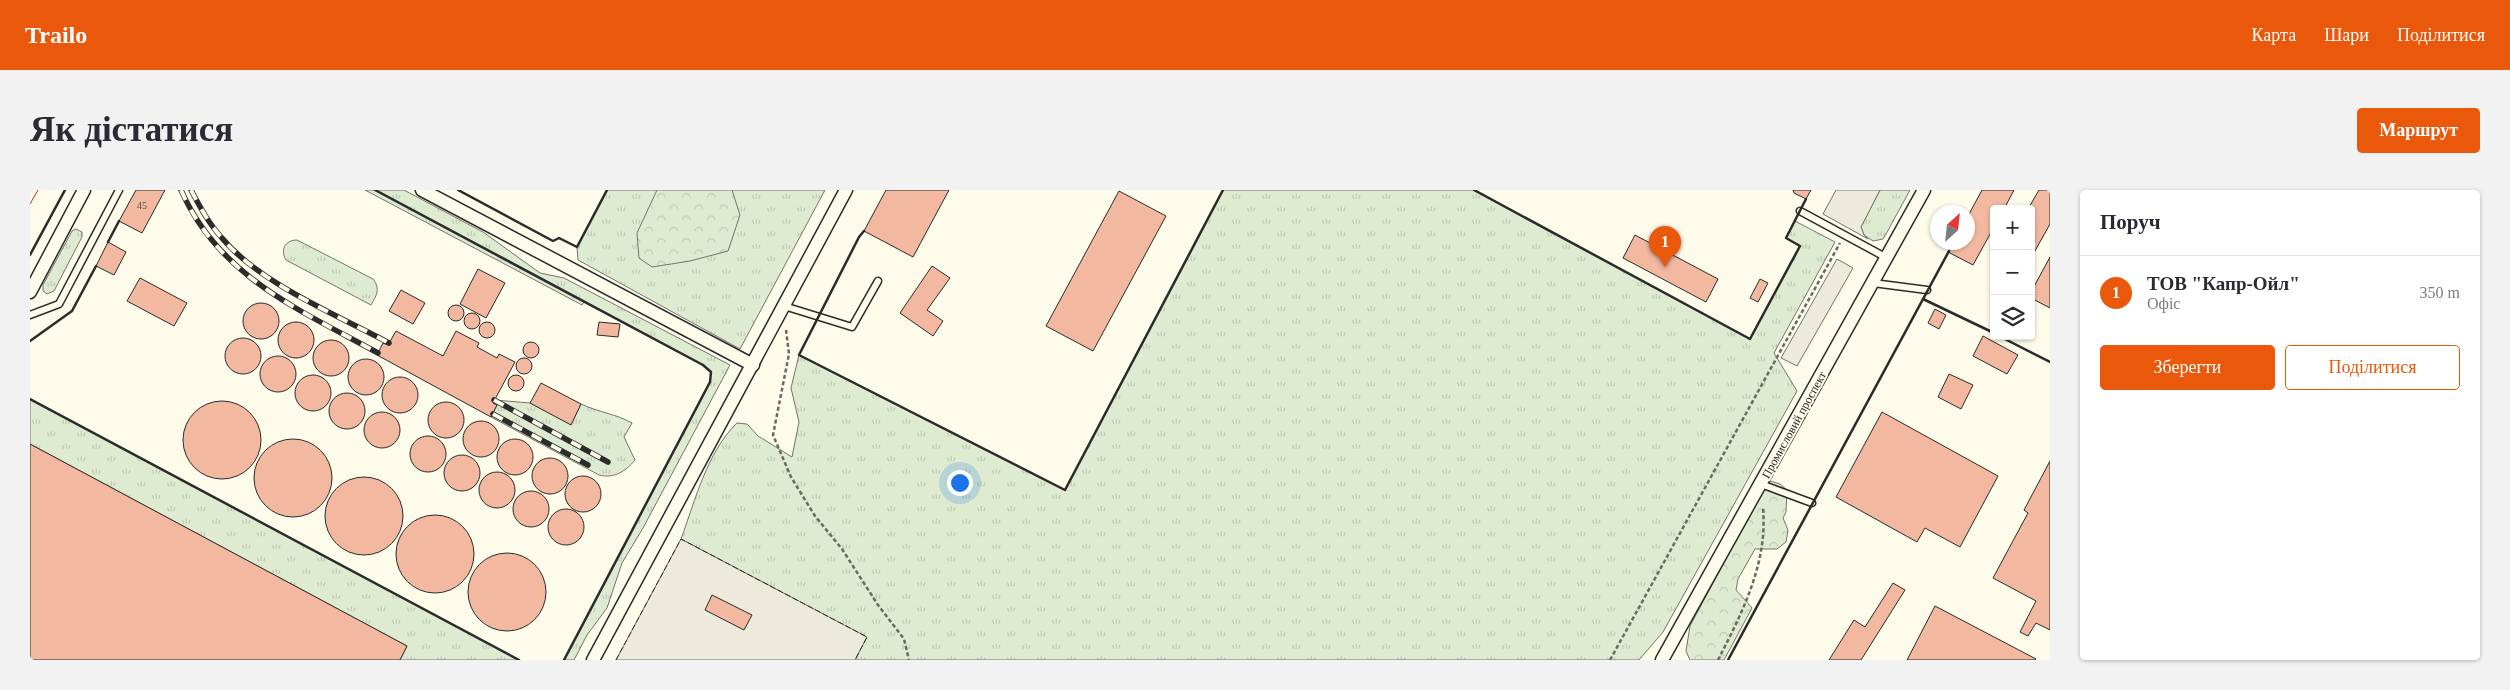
<!DOCTYPE html>
<html lang="uk">
<meta charset="utf-8">
<style>
body{margin:0;font-family:Georgia,serif;background:#f2f2f3;color:#2b2b33}
.controls{position:absolute;right:15px;top:15px;display:grid;overflow:hidden;border-radius:5px;box-shadow:0 1px 4px #0004}
.controls button{width:45px;height:45px;display:grid;place-items:center;padding:0;border:0;border-bottom:1px solid #e1e1e2;background:#fff;color:#2b2b33;font:25px sans-serif}
.compass{position:absolute;left:1900px;top:15px;width:45px;height:45px;border-radius:50%;background:#fff;box-shadow:0 1px 4px #0004;rotate:27deg}
.you{position:absolute;left:929px;top:292px;width:18px;height:18px;margin:-12px;border:4px solid #fff;border-radius:50%;background:#1a73e8;box-shadow:0 0 0 8px #1a73e833}
.badge{display:grid;place-items:center;width:32px;height:32px;border-radius:50%;background:#ea580c;color:#fff;font-size:16px;font-weight:700}
.pin{position:absolute;translate:-50% -41px;filter:drop-shadow(0 1px 2px #0008)}
.pin::after{content:'';position:absolute;top:26px;width:18px;height:15px;background:inherit;clip-path:polygon(0 0,100% 0,50% 100%)}
.list{margin:0;padding:0;list-style:none}
h2{display:flex;justify-content:space-between;align-items:center;height:65px;margin:0;padding:0 20px;font-size:21px}
h2 small{font-size:16px;font-weight:400;color:#7c7c81}
.list li{display:grid;grid-template-columns:32px 1fr auto;gap:15px;align-items:center;box-sizing:border-box;height:75px;padding:0 20px;border-top:1px solid #e1e1e2}
.list b{display:block;font-size:19px;white-space:nowrap}
.list p{margin:0;font-size:16px;white-space:nowrap;color:#7c7c81}
.list em{font-size:16px;font-style:normal;color:#7c7c81}
.actions{display:flex;gap:10px;padding:15px 20px}
.actions a{flex:1;padding:11px 0;border:1px solid #ea580c;border-radius:5px;text-align:center;font-size:18px;color:#ea580c}
.actions .main{background:#ea580c;color:#fff}
.icon{flex:none;width:28px;height:28px;fill:none;stroke:currentColor;stroke-width:2;stroke-linecap:round;stroke-linejoin:round}
.map{position:relative;flex:none;width:2020px;height:470px;overflow:hidden;border-radius:5px}
header{display:flex;align-items:center;gap:30px;box-sizing:border-box;height:70px;padding:0 25px;background:#ea580c;color:#fff}
header strong{font-size:24px}
nav{display:flex;gap:28px;margin-inline-start:auto;font-size:18px}
.intro{display:flex;align-items:center;justify-content:space-between;box-sizing:border-box;height:120px;padding:0 30px}
h1{margin:0;font-size:35px}
.button{padding:12px 22px;border-radius:5px;background:#ea580c;color:#fff;font-size:18px;font-weight:700}
main{display:flex;gap:30px;padding:0 30px}
aside{flex:1;background:#fff;border-radius:5px;box-shadow:0 1px 4px #0004}
.map>svg:first-child{display:block}
</style>
<header>
<strong>Trailo</strong>
<nav><a>Карта</a><a>Шари</a><a>Поділитися</a></nav>
</header>
<div class="intro"><h1>Як дістатися</h1><a class="button">Маршрут</a></div>
<main>
<div class="map">
<svg width="2020" height="470" viewBox="0 0 2020 470">
<defs>
<pattern id="grass-tufts" width="24" height="20" patternUnits="userSpaceOnUse" patternTransform="scale(1.25)"><rect width="24" height="20" fill="#deebd1"/><path d="M3 7l-1-3M5 7V3M7 7l1-3M15 17l-1-3M17 17v-4M19 17l1-3" fill="none" stroke="#bfcab4"/></pattern>
<pattern id="forest-crowns" width="20" height="18" patternUnits="userSpaceOnUse" patternTransform="scale(1.25)"><rect width="20" height="18" fill="#deebd1"/><path d="M2 6a3 3 0 1 1 6 0M12 15a3 3 0 1 1 6 0" fill="none" stroke="#bfcab4"/></pattern>
</defs>
<rect width="100%" height="100%" fill="#fdfbea"/>
<g fill="url(#grass-tufts)" stroke="#74746e">
<path d="M335,0H374L453,42L510,83L534,88L700,175L613,338L592,373L577,418L557,445L544,470H534L680,192L681,182L673,175L554,112L552,115Z"/>
<path d="M577,0H795L710,159L548,70L547,57Z"/>
<path d="M1193,0H1444L1720,149L1770,56L1756,48L1765,31L1805,52L1744,163L1767,201L1633,442L1609,470H825L836,447L651,349C665,311 677,262 707,233L717,234L728,246L762,267L769,232L761,198L769,165L1035,300Z"/>
<path d="M1850,0H1880L1856,44L1853,49L1843,51L1834,45L1831,37Z"/>
<path d="M46,39L52,42V47L24,101L17,104L13,101V95L42,41Z"/>
<path d="M267,50L343,89C351,99 346,106 341,115L256,70C250,60 255,50 267,50Z"/>
<path d="M0,209L489,470H370L377,456L0,254Z"/>
<path d="M464,210L500,213L541,234L551,214C568,222 586,224 602,233L594,247L605,270C596,281 584,289 569,285L461,227L467,215L463,213Z"/>
</g>
<g fill="url(#forest-crowns)" stroke="#74746e">
<path d="M627,0H702L710,25L698,61L660,71L622,77L609,68L607,43Z"/>
<path d="M1740,291L1750,294L1757,300L1756,322L1753,328L1758,340L1756,352L1747,359H1725L1708,389L1706,400L1722,418L1694,470H1660L1656,461L1660,436L1728,309Z"/>
</g>
<g fill="#eceadb" stroke="#74746e">
<path d="M1806,0H1850L1831,37L1834,45L1838,49L1793,24Z"/>
<path d="M1807,69L1823,78L1767,176L1751,168Z"/>
<path d="M651,349L837,447L825,470H586Z"/>
</g>
<g fill="#f2b8a0" stroke="#2b2b2b">
<path d="M106,0H135L112,43L89,31Z"/>
<path d="M856,0H919L883,67L834,41Z"/>
<path d="M1763,0H1781L1776,9L1764,3Z"/>
<path d="M1952,0H1984L1974,19H1964V37L1943,75L1918,62L1923,52H1938V26Z"/>
<path d="M2009,0H2020V34L2001,68V19H1998Z"/>
<path d="M1089,1L1136,26L1063,161L1016,136Z"/>
<path d="M1605,45L1688,89L1676,112L1593,68Z"/>
<path d="M78,52L96,62L84,85L66,76Z"/>
<path d="M2020,67V118L2001,108V102Z"/>
<path d="M902,76L920,88L897,120L913,131L903,146L870,123Z"/>
<path d="M448,79L475,93L456,128L430,114Z"/>
<path d="M110,88L157,113L144,136L97,111Z"/>
<path d="M1730,89L1738,93L1728,112L1720,108Z"/>
<path d="M371,100L395,113L383,134L359,121Z"/>
<circle cx="231" cy="131" r="18"/>
<circle cx="426" cy="123" r="8"/>
<path d="M1905,119L1916,125L1909,139L1898,133Z"/>
<circle cx="442" cy="131" r="8"/>
<circle cx="266" cy="150" r="18"/>
<circle cx="457" cy="140" r="8"/>
<path d="M569,132L590,134L588,147L567,145Z"/>
<path d="M366,141L413,166L426,141L449,153L447,157L467,168L469,164L485,172L463,213L467,215L461,227L347,165L353,153L358,155Z"/>
<path d="M1953,146L1988,165L1977,184L1943,166Z"/>
<circle cx="213" cy="166" r="18"/>
<circle cx="301" cy="168" r="18"/>
<circle cx="501" cy="160" r="8"/>
<circle cx="248" cy="184" r="18"/>
<circle cx="494" cy="176" r="8"/>
<circle cx="336" cy="187" r="18"/>
<path d="M1919,184L1943,195L1931,219L1908,207Z"/>
<circle cx="283" cy="203" r="18"/>
<circle cx="486" cy="193" r="8"/>
<circle cx="370" cy="205" r="18"/>
<path d="M511,193L551,214L541,235L500,213Z"/>
<circle cx="317" cy="221" r="18"/>
<circle cx="192" cy="250" r="39"/>
<circle cx="416" cy="230" r="18"/>
<circle cx="352" cy="240" r="18"/>
<path d="M1852,222L1968,286L1930,357L1895,338L1887,352L1806,307Z"/>
<circle cx="451" cy="249" r="18"/>
<circle cx="398" cy="264" r="18"/>
<circle cx="485" cy="267" r="18"/>
<circle cx="263" cy="288" r="39"/>
<path d="M0,254L377,456L370,470H0Z"/>
<circle cx="432" cy="283" r="18"/>
<circle cx="520" cy="286" r="18"/>
<path d="M2020,271V440L2006,433L1998,446L1990,442L2006,411L1963,388L1998,323L1994,320Z"/>
<circle cx="467" cy="300" r="18"/>
<circle cx="553" cy="304" r="18"/>
<circle cx="334" cy="326" r="39"/>
<circle cx="501" cy="319" r="18"/>
<circle cx="536" cy="337" r="18"/>
<circle cx="405" cy="364" r="39"/>
<circle cx="477" cy="402" r="39"/>
<path d="M1863,393L1875,400L1831,470H1799L1824,430L1835,437Z"/>
<path d="M682,405L722,425L714,440L675,420Z"/>
<path d="M1905,416L2006,469L2005,470H1877Z"/>
</g>
<g fill="none" stroke-linecap="round" stroke-linejoin="round">
<g stroke="#2b2b2b" stroke-width="9">
<g id="lane">
<path d="M1770,21L1857,68"/>
<path d="M1843,93L1897,100"/>
<path d="M754,116L822,137L848,91"/>
<path d="M0,125L29,114L89,0"/>
<path d="M1731,294L1782,313"/>
</g>
</g>
<g stroke="#2b2b2b" stroke-width="15">
<g id="street">
<path d="M392,0L723,175"/>
<path d="M0,102L54,0"/>
<path d="M563,470L816,0"/>
<path d="M1632,470L1894,0"/>
</g>
</g>
<g stroke="#6a6964" stroke-width="2.5" stroke-dasharray="4 2.5" stroke-linecap="butt">
<path d="M756,140L759,164L743,245L761,287L785,326L812,359L848,415L874,449L879,470"/>
<path d="M1580,470L1810,53"/>
<path d="M1688,470C1712,423 1738,373 1733,318"/>
</g>
<use href="#lane" stroke="#fdfbea" stroke-width="6"/>
<use href="#street" stroke="#fdfbea" stroke-width="12"/>
<g stroke="#2b2b2b" stroke-width="5.5">
<g id="rail">
<path d="M151,0C189,87 270,120 348,163"/>
<path d="M161,0C170,17 179,34 192,48C229,93 307,125 359,153"/>
<path d="M464,210L578,272"/>
<path d="M463,224L558,275"/>
</g>
</g>
<use href="#rail" stroke="#fdfbea" stroke-width="4" stroke-dasharray="11" stroke-linecap="butt"/>
<path stroke="#2b2b2b" stroke-width="1" stroke-dasharray="6 2.5" stroke-linecap="butt" d="M586,470L651,349L837,447L825,470"/>
<g stroke="#2b2b2b" stroke-width="2.5">
<path d="M345,0L673,175L681,182L680,192L534,470"/>
<path d="M428,0L523,51L529,48L547,57L577,0"/>
<path d="M1444,0L1720,149L1770,56L1756,48L1776,9"/>
<path d="M834,41L829,47L769,165L1035,300L1193,0"/>
<path d="M78,52L89,31"/>
<path d="M0,65L35,0"/>
<path d="M1893,109L1964,143"/>
<path d="M1969,146L2020,172"/>
<path d="M0,151L42,121L66,76"/>
<path d="M0,209L489,470"/>
<path d="M1698,470L1919,61"/>
</g>
<path stroke="#c62828" stroke-width="1" stroke-dasharray="18 4 2.5 4" stroke-linecap="butt" d="M0,14L8,0"/>
</g>
<g text-anchor="middle" dominant-baseline="central" stroke-width="4" stroke-linejoin="round" paint-order="stroke">
<g font-size="10" fill="#5d4e48">
<text x="112" y="15">45</text>
</g>
<g font-size="12" fill="#2b2b2b" stroke="#fdfbea">
<text transform="translate(1764 235) rotate(-61)">Промисловий проспект</text>
</g>
</g>
</svg>
<div class="controls">
<button>+</button>
<button>−</button>
<button><svg class="icon" aria-label="layers" viewBox="0 0 24 24"><path d="M12 4l9 5-9 5-9-5zM3 14l9 5 9-5"/></svg></button>
</div>
<svg class="compass" viewBox="-18 -18 36 36"><path d="M0-13l5 13h-10z" fill="#e53935"/><path d="M0 13l5-13h-10z" fill="#7c7c81"/></svg>
<div class="you"></div>
<div class="pin badge" style="left:1635px;top:77px">1</div>
</div>
<aside>
<h2>Поруч<small></small></h2>
<ul class="list">
<li><span class="badge">1</span><div><b>ТОВ &quot;Капр-Ойл&quot;</b><p>Офіс</p></div><em>350 m</em></li>
</ul>
<div class="actions"><a class="main">Зберегти</a><a>Поділитися</a></div>
</aside>
</main>
